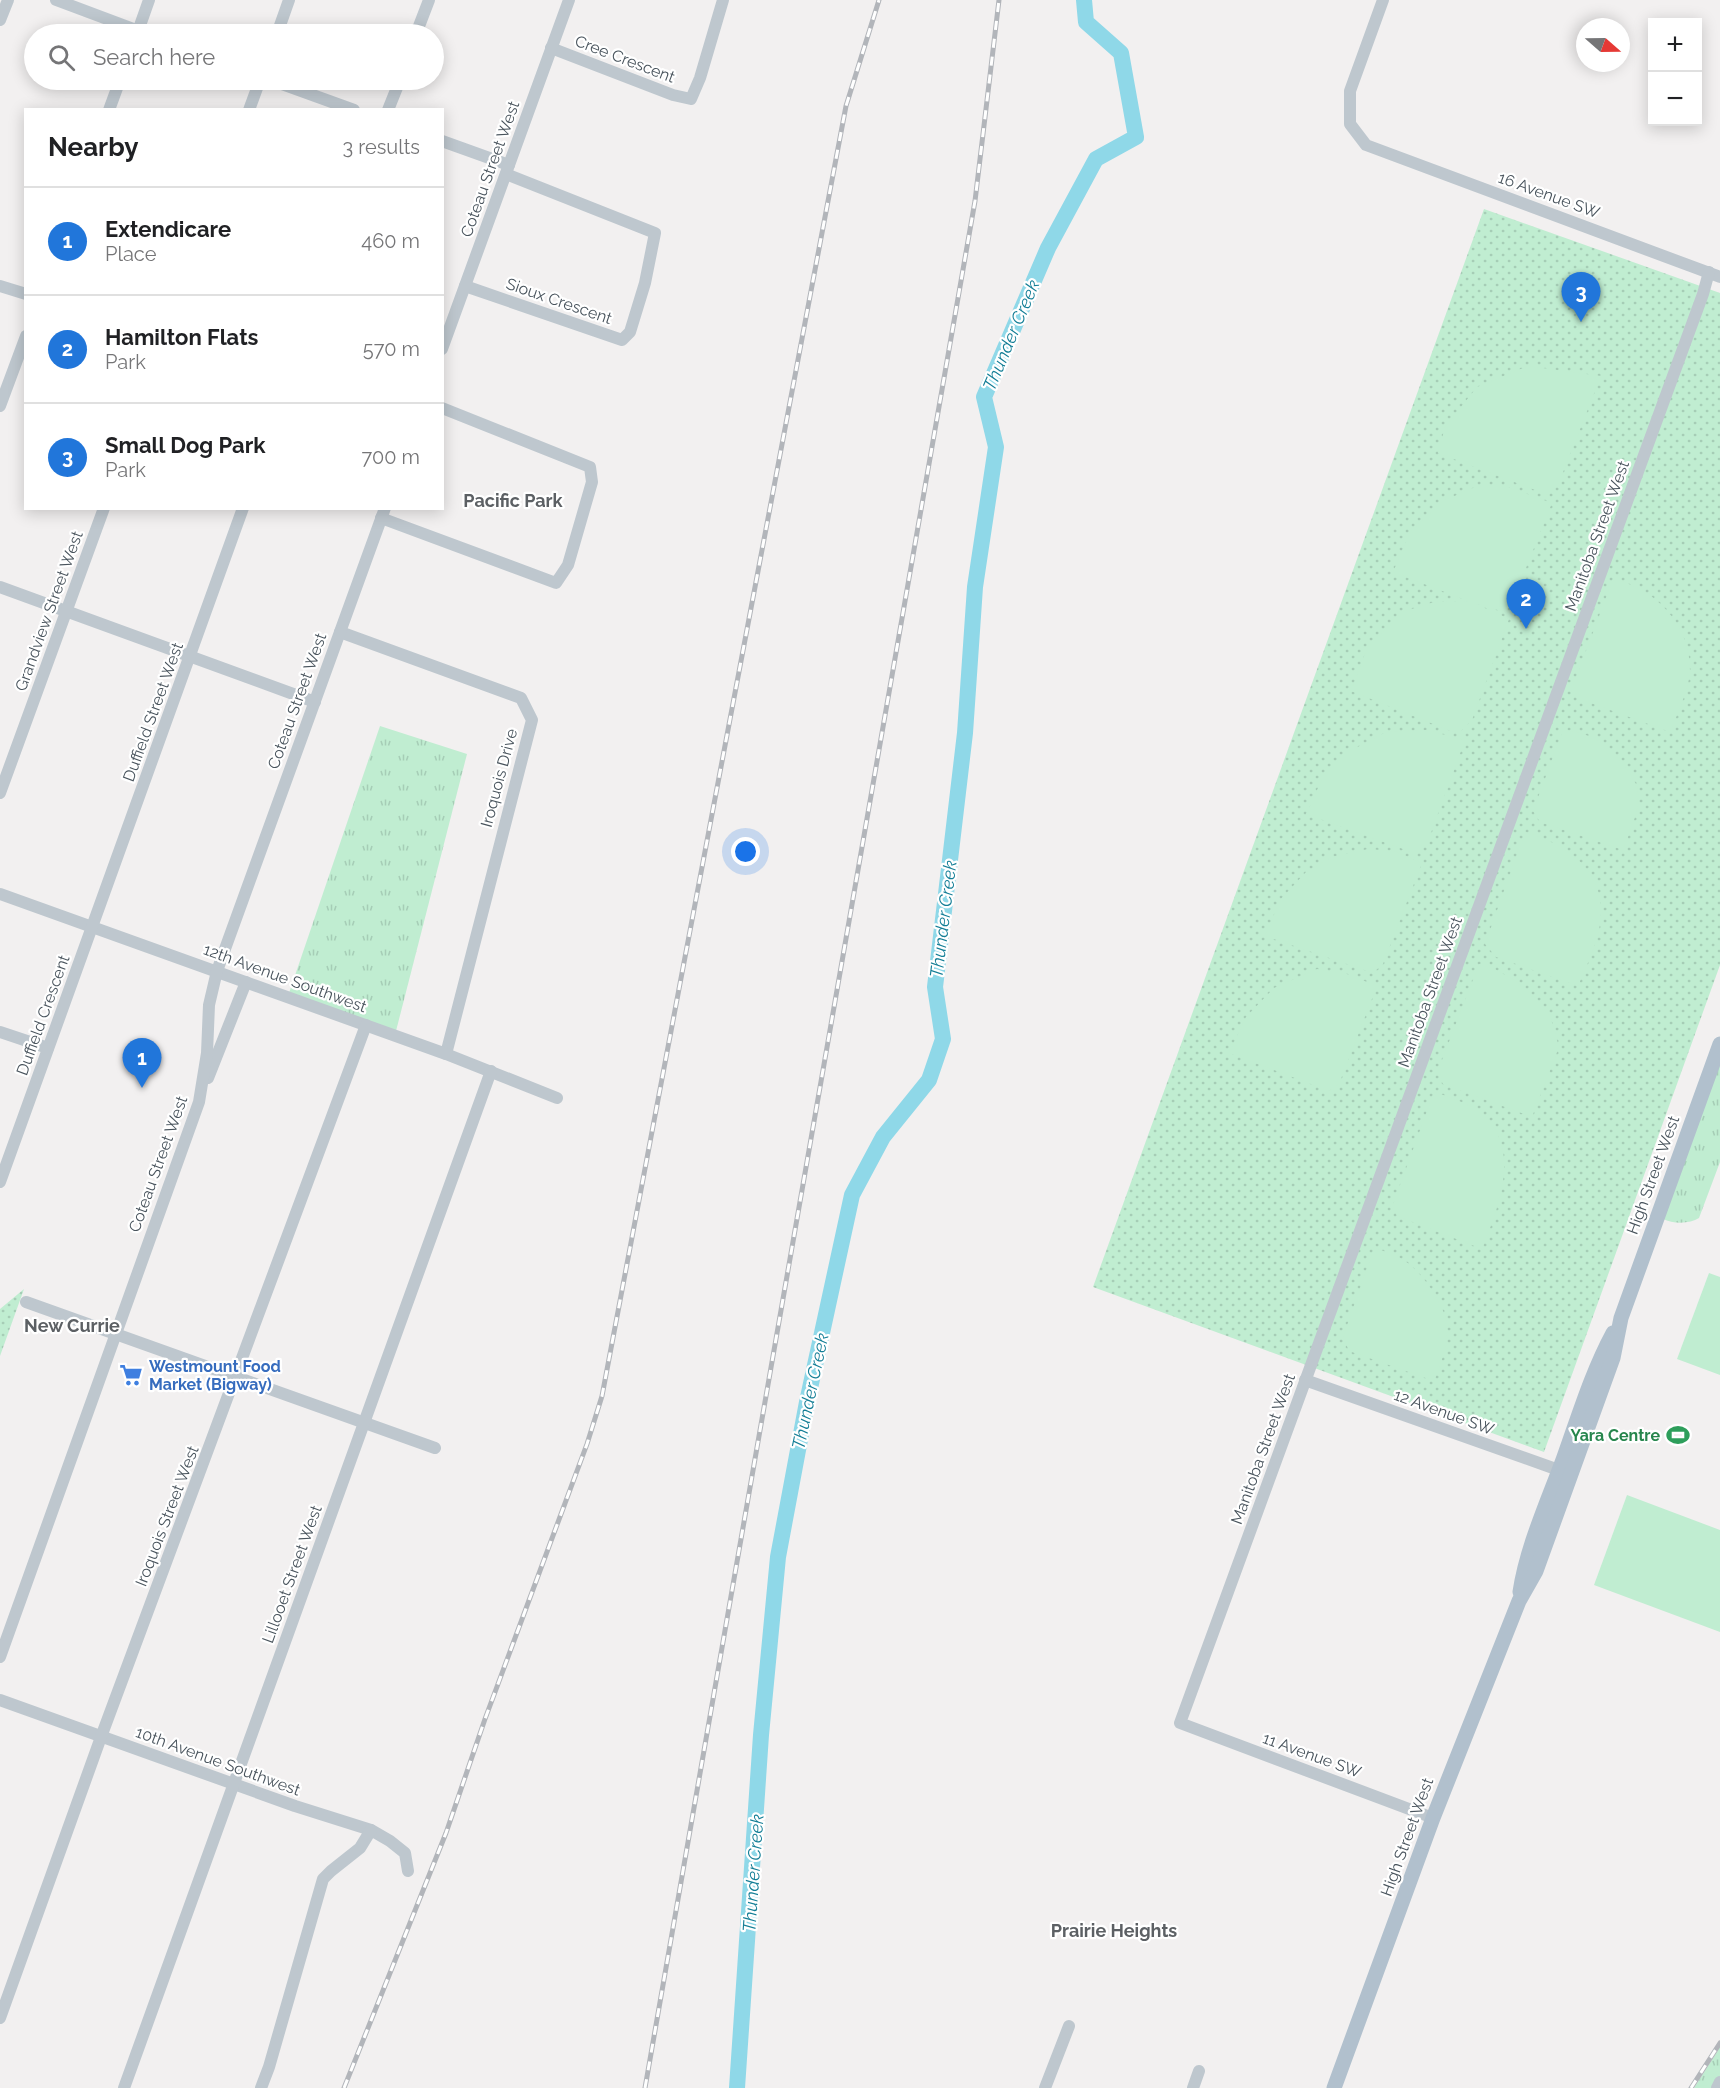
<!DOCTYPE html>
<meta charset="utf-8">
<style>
body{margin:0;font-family:Raleway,sans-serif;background:#f6f6f6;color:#202124}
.controls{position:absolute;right:18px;top:18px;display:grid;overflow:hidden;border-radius:0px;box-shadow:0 3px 15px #0003}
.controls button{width:54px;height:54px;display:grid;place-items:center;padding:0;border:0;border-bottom:2px solid #e0e0e0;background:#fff;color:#202124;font:30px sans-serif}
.compass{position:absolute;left:1576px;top:18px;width:54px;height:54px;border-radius:50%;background:#fff;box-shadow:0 3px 15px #0003;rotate:110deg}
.you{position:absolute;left:746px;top:852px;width:21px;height:21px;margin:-15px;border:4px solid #fff;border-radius:50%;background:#1a73e8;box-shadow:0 0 0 9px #1a73e833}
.badge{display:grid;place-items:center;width:39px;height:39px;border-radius:50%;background:#2176da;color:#fff;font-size:20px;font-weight:700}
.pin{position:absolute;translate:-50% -50px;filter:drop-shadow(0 2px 3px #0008)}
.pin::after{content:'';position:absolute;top:32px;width:21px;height:18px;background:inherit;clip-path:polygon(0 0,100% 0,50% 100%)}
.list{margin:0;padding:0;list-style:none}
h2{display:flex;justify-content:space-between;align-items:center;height:78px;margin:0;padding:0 24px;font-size:26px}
h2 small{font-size:20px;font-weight:400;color:#757577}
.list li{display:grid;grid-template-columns:39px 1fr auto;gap:18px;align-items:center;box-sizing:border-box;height:108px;padding:0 24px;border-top:2px solid #e0e0e0}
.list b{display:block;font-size:22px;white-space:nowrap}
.list p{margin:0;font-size:20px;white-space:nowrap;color:#757577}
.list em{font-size:20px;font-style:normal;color:#757577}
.icon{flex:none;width:33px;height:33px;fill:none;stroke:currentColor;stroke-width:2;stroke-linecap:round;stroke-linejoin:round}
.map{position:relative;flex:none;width:1720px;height:2088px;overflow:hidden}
.search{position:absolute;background:#fff;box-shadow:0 3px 15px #0003;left:24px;top:24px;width:420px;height:66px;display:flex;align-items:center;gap:15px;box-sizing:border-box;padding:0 21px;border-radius:33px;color:#757577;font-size:22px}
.panel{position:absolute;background:#fff;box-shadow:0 3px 15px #0003;left:24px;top:108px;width:420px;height:402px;border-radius:0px}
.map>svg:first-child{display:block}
</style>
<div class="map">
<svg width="1720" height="2088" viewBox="0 0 1720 2088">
<defs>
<pattern id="grass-tufts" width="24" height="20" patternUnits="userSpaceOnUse" patternTransform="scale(1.5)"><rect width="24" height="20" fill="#c0edd1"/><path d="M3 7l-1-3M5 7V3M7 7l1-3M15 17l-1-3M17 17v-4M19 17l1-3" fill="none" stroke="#a6cdb6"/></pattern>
<pattern id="park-dots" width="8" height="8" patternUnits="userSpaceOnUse" patternTransform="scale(1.5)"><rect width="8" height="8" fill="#c0edd1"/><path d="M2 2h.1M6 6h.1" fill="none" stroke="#a6cdb6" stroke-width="1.8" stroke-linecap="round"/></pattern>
</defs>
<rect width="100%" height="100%" fill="#f2f0f0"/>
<g fill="url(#grass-tufts)">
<path d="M380,726L467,754L396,1031L288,996Z"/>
<path d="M1720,1049V1162L1699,1218C1690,1224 1673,1224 1663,1219Z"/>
<path d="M1720,2047V2082L1717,2088H1694Z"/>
</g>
<g fill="url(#park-dots)">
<path d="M1484,209L1720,293V965L1544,1452L1093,1287Z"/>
<path d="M24,1289L0,1356V1309Z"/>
</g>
<g fill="#c0edd1">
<path d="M1528,366L1601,376L1558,485L1548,495L1438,453L1445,427L1477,387Z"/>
<path d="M1475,487H1508L1552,503L1512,603L1501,611L1476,604L1509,619L1472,720L1458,734L1351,691L1367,648L1402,612L1434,602L1468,601L1393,572L1410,532L1443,501Z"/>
<path d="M1613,579C1655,588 1691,625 1690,671C1689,689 1677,715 1670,732L1580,699L1572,688Z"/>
<path d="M1426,730L1465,740L1428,841L1414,853L1306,814L1323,777L1350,751L1386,732Z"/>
<path d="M1563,730C1592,731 1614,750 1630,774C1632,778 1636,783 1637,786C1642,807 1630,831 1623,850L1540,822L1533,811Z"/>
<path d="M1525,832C1569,845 1608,873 1600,924C1597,945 1586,967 1578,986L1496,957L1485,944Z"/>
<path d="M1368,849L1394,851L1422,863L1383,964L1373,973L1265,936L1280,900L1306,872L1332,857Z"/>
<path d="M1479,964L1491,967L1516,981L1536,998L1551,1019L1559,1047L1532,1117L1443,1084L1437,1073Z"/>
<path d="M1317,969L1347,974L1377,986L1339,1084L1329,1091L1229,1053L1246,1017L1274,988Z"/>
<path d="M1434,1092C1451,1097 1484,1109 1493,1125C1517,1163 1497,1211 1482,1249L1397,1216L1393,1204Z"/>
<path d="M1374,1248C1385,1251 1396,1255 1405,1261C1422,1272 1446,1306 1447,1326C1448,1346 1441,1363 1434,1381L1349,1351L1343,1337Z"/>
<path d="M1709,1273L1720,1277V1375L1677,1359Z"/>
<path d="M1627,1495L1720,1530V1632L1594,1585Z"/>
</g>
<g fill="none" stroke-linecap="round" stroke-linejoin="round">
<path stroke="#8fd8e8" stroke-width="16" d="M737,2088L761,1735L778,1557L807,1402L852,1195L883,1137L929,1080L943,1039L935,987L965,733L975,587L996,447L984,397L1048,248L1096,159L1136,137L1121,53L1086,22L1084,0"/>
<g stroke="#bec7ce" stroke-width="12">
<path d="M56,0L147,34"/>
<path d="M1383,0L1350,91V124L1366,145L1720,277"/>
<path d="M0,20L8,0"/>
<path d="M137,34L149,0"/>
<path d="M277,34L289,0"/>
<path d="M416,34L429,0"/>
<path d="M551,48L673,95L691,99L700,78L723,0"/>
<path d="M271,80L354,110"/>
<path d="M109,110L120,80"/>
<path d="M249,110L260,80"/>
<path d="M388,110L400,80"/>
<path d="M442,141L509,165"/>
<path d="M0,286L26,294"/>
<path d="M465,286L622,340L630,332L645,283L655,233L506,174"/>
<path d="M442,349L569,0"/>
<path d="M0,406L26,336"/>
<path d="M381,518L556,583L568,565L592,482L590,467L442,408"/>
<path d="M0,587L315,702"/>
<path d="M340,632L521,698L532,720L446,1054"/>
<path d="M0,793L104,508"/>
<path d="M0,894L446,1054L557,1098"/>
<path d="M0,1032L48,1048"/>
<path d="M208,1078L246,982"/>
<path d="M0,1182L243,508"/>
<path d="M26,1302L435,1448"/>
<path d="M1305,1380L1567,1473"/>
<path d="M0,1657L199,1102L207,1053L209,1005L217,971L385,508"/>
<path d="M0,1700L295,1806L371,1830L390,1841L405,1853L408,1871"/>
<path d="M1433,1818L1180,1723L1703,294L1709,272"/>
<path d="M0,2018L101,1737L366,1025"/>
<path d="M124,2088L491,1071"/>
<path d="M261,2088L269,2067L323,1879L331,1871L360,1848L371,1830"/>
<path d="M1045,2088L1069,2026"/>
<path d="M1193,2088L1199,2071"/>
<path d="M1717,2088L1720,2082"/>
</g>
<g stroke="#b1c0cd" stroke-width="15">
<path d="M1520,1592C1527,1546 1548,1501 1564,1457C1579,1415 1592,1372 1613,1333"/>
<path d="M1334,2088L1433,1818L1519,1601L1536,1571L1613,1358L1621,1318L1720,1044"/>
</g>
<g stroke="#b2b5ba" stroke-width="5">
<g id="rail">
<path d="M344,2088L446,1833L485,1719L587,1444L602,1396L846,106L879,0"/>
<path d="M645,2088L975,201L999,0"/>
<path d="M1691,2088L1720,2043"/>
</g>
</g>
<use href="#rail" stroke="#fff" stroke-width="3" stroke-dasharray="9" stroke-linecap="butt"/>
</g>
<defs>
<g id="supermarket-bare" transform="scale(1.8)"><path d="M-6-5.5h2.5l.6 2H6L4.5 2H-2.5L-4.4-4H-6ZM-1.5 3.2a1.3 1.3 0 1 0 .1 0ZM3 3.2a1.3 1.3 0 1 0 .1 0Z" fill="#3f7fe0" stroke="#fff" stroke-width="2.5" paint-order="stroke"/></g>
<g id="stadium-bare" transform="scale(1.8)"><path d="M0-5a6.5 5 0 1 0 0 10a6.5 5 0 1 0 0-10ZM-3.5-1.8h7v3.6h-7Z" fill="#2e9e5b" stroke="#fff" stroke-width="2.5" paint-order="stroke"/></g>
</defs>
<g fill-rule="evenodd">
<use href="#supermarket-bare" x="131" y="1375"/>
<use href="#stadium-bare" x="1678" y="1435"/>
</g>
<g text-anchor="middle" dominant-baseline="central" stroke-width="4.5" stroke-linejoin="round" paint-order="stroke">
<g font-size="16" fill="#48535c" stroke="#fff">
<text transform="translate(625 59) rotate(21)">Cree Crescent</text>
<text transform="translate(490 169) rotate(-70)">Coteau Street West</text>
<text transform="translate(1549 195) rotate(20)">16 Avenue SW</text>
<text transform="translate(559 301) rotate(19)">Sioux Crescent</text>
<text transform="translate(1597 536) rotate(-70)">Manitoba Street West</text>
<text transform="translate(49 611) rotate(-70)">Grandview Street West</text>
<text transform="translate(297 701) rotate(-70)">Coteau Street West</text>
<text transform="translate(153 712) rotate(-70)">Duffield Street West</text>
<text transform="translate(499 778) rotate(-75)">Iroquois Drive</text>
<text transform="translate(285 978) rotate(20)">12th Avenue Southwest</text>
<text transform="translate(1430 992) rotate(-70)">Manitoba Street West</text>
<text transform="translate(43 1015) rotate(-70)">Duffield Crescent</text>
<text transform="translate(158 1164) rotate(-70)">Coteau Street West</text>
<text transform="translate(1653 1175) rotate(-70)">High Street West</text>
<text transform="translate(1444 1412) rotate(20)">12 Avenue SW</text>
<text transform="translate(1263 1449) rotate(-70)">Manitoba Street West</text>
<text transform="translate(167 1516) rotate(-69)">Iroquois Street West</text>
<text transform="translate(292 1574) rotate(-70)">Lillooet Street West</text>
<text transform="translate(1312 1755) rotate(20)">11 Avenue SW</text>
<text transform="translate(218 1761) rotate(20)">10th Avenue Southwest</text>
<text transform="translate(1407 1837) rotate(-70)">High Street West</text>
</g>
<g font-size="16" font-weight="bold" fill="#366cbe" stroke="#fff" text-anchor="start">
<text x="149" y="1366">Westmount Food<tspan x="149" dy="18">Market (Bigway)</tspan></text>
</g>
<g font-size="16" font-weight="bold" fill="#27864d" stroke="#fff" text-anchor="end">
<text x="1660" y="1435">Yara Centre</text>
</g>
<g font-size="18" font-style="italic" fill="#137e96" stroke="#fff">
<text transform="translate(1011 335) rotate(-67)">Thunder Creek</text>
<text transform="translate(943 919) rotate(-83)">Thunder Creek</text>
<text transform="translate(810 1391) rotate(-78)">Thunder Creek</text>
<text transform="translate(753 1873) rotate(-86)">Thunder Creek</text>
</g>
<g font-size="18" font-weight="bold" fill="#5c6064" stroke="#fff">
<text x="513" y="500">Pacific Park</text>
<text x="72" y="1325">New Currie</text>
<text x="1114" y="1930">Prairie Heights</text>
</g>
</g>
</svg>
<div class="controls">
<button>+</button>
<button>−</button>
</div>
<svg class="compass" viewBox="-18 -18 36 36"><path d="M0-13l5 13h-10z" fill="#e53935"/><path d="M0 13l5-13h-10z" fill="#757577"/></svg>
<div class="you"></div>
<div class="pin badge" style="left:142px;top:1088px">1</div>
<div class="pin badge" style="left:1526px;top:629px">2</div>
<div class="pin badge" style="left:1581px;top:322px">3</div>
<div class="search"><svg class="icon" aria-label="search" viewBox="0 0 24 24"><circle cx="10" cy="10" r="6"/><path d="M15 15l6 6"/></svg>Search here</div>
<section class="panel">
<h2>Nearby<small>3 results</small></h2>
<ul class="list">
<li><span class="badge">1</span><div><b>Extendicare</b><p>Place</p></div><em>460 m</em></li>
<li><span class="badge">2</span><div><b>Hamilton Flats</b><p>Park</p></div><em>570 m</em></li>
<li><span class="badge">3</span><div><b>Small Dog Park</b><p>Park</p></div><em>700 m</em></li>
</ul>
</section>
</div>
